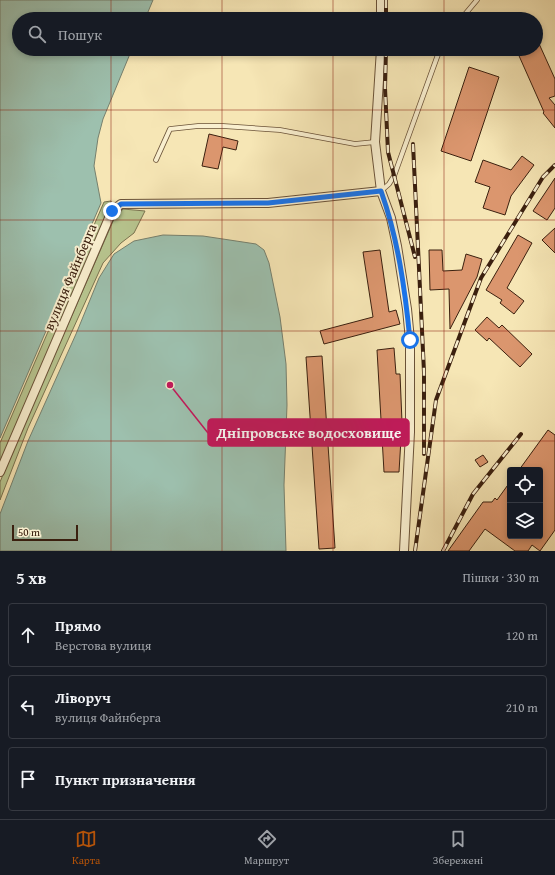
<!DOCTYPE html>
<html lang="uk">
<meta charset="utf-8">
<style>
body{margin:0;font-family:"Gentium Book Plus",serif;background:#20242c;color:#f1f3f6}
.controls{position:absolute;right:12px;bottom:12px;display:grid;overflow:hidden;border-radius:4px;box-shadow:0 2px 6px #0003}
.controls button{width:36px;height:36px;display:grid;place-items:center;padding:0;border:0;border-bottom:1px solid #363941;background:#171b24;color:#f1f3f6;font:20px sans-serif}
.scale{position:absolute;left:12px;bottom:10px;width:66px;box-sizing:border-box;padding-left:4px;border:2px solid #3b200f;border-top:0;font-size:11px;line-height:14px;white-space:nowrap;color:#3b200f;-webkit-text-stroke:3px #f9efcf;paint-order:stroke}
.stop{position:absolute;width:12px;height:12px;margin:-9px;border:3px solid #1a73e8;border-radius:50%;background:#fff}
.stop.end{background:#1a73e8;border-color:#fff;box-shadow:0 1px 4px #0008}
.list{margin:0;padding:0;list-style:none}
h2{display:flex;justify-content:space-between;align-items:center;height:52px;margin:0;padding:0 16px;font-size:17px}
h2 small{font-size:13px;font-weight:400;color:#9ea1a6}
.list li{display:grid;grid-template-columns:26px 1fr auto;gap:12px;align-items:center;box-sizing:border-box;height:64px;margin:0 8px 8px;padding:0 8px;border:1px solid #363941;border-radius:4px}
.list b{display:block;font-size:15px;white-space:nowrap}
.list p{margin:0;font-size:13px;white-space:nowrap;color:#9ea1a6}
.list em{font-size:13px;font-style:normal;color:#9ea1a6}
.icon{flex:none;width:22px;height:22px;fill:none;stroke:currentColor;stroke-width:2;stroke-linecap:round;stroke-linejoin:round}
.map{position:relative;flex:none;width:555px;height:551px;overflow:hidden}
.search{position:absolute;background:#171b24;box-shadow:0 2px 6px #0003;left:12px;right:12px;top:12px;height:44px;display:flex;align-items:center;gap:10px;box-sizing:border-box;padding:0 14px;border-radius:22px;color:#9ea1a6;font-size:15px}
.sheet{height:268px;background:#171b24}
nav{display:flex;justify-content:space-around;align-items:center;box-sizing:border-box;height:56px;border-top:1px solid #363941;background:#171b24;font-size:11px;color:#9ea1a6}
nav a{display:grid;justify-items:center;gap:2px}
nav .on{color:#b45309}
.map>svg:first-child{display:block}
</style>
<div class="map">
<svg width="555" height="551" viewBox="0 0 555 551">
<rect width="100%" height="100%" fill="#f6e6b5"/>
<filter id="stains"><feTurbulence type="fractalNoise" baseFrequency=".005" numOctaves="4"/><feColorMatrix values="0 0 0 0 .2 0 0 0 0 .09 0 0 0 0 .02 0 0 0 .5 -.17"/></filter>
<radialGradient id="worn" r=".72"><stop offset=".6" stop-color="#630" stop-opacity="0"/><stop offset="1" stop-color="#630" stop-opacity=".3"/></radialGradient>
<g fill="#b8c690" stroke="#7a7350">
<path d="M111,201L112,206L0,474V443L104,202Z"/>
<path d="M123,209L145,211L134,233L121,243L103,263L28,428L0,500V482L14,448L114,219Z"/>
</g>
<g fill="#9dc0ae" stroke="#76806e">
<path d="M0,0H153L145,19H19V49H132L103,119L98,138L94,166L101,203L0,438Z"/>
<path d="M163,235L203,236L256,244L264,250L269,263L280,317L286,364L287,405L284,485L286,551H0V514L28,441L76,334L99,278L114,254L134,241Z"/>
</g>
<g fill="#db966e" stroke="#3b200f">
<path d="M536,37L555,79V96L549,98L555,105V128L543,113L544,112L516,49H536Z"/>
<path d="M469,67L499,77L471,161L441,151Z"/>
<path d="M209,134L238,141L236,150L223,147L218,169L202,166Z"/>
<path d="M522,156L534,165L511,196L505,215L483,208L490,187L475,182L483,160L511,170Z"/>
<path d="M555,178V208L547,220L533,211Z"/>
<path d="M555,228V253L542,240Z"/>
<path d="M518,235L532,243L507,288L524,301L514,314L500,303L502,300L486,290Z"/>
<path d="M380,250L389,312L396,310L400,324L324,344L320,331L373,317L363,252Z"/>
<path d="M429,250H442L443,271L462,270L466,254L482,259L477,277L450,329L449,289L430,290Z"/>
<path d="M487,317L499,328L502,325L532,354L520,367L489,338L487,341L475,330Z"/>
<path d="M394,348L396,374H400L402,422L399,472H384L377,350Z"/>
<path d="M322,356L335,548L319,549L306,357Z"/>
<path d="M548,430L555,435V530L540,551L532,545L528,551H515L485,529L469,551H448L483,502H492L495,498L497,500L510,482V536H540V470H519Z"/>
<path d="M483,455L488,462L480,467L475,460Z"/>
</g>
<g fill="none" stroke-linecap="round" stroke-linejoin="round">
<g stroke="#6a5238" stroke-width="5.5">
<g id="lane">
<path d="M461,19L477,0"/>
<path d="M156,160L170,129L198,126H223L280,130L355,144L375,142"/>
<path d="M381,191L389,184L394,176L440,49"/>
</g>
</g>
<g stroke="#6a5238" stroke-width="10">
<g id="street">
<path d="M381,0V19"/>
<path d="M381,49L375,142L381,191L391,218L397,246L407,309L410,340V432L404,551"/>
<path d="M0,472L112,211L121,204L268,203L381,191"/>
</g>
</g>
<use href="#lane" stroke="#f9efcf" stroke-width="4"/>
<use href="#street" stroke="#f9efcf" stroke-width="8"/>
<g stroke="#3b200f" stroke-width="4">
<g id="rail">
<path d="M386,0V19"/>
<path d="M386,49L385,88L388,152L415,257"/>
<path d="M413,144L424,372V454"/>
<path d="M415,551L436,400L481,278L543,177L555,165"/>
<path d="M443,551L473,494L521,434"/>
</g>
</g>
<use href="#rail" stroke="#f9efcf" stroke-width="2.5" stroke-dasharray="8" stroke-linecap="butt"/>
</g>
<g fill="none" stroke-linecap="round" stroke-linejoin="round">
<path stroke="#1a73e8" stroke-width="5" d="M112,211L121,204L268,203L381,191C398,239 405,289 410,340"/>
</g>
<path fill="none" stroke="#8f2418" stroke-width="1" stroke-opacity="0.55" d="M111,0V19M222,0V19M333,0V19M444,0V19M111,49V551M222,49V551M333,49V551M444,49V551M0,110H555M0,220H555M0,331H555M0,441H555"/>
<g text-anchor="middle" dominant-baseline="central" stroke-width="4" stroke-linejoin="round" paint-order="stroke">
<g font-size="14" fill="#3b200f" stroke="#f9efcf">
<text transform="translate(70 277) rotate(-67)">вулиця Файнберга</text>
</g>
</g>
<path fill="none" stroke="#c2185b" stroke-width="1.5" d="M170 385L208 433"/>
<circle fill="#c2185b" stroke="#f9efcf" stroke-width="1.5" cx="170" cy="385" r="4"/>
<rect fill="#c2185b" stroke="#c2185b" stroke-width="1.5" x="208" y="419" width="201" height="27" rx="4"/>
<g font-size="15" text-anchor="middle" font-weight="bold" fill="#fff">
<text x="309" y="438">Дніпровське водосховище</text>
</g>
<rect width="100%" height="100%" filter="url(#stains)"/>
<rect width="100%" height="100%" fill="url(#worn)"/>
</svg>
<div class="controls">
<button><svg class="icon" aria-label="locate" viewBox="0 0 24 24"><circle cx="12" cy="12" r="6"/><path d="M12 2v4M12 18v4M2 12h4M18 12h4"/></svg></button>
<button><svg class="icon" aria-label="layers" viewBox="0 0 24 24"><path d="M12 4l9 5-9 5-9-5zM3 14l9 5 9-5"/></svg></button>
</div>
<div class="scale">50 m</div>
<div class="stop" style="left:410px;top:340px"></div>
<div class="stop end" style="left:112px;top:211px"></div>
<div class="search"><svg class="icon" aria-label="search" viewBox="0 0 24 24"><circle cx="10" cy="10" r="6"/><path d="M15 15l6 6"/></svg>Пошук</div>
</div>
<section class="sheet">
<h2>5 хв<small>Пішки · 330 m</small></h2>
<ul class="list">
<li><svg class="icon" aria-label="ahead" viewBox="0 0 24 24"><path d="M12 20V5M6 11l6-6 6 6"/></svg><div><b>Прямо</b><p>Верстова вулиця</p></div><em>120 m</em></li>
<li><svg class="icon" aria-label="left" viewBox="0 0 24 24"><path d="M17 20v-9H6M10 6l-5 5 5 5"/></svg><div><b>Ліворуч</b><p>вулиця Файнберга</p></div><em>210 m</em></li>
<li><svg class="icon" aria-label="arrive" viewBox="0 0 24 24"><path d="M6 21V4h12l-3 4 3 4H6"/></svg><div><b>Пункт призначення</b></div></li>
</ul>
</section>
<nav>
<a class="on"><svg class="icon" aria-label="map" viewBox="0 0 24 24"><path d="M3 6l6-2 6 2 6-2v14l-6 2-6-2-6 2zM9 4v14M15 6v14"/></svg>Карта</a>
<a><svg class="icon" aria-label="directions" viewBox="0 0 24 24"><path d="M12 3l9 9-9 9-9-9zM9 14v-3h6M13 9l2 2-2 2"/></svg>Маршрут</a>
<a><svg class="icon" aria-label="saved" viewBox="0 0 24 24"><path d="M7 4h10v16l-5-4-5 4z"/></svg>Збережені</a>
</nav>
